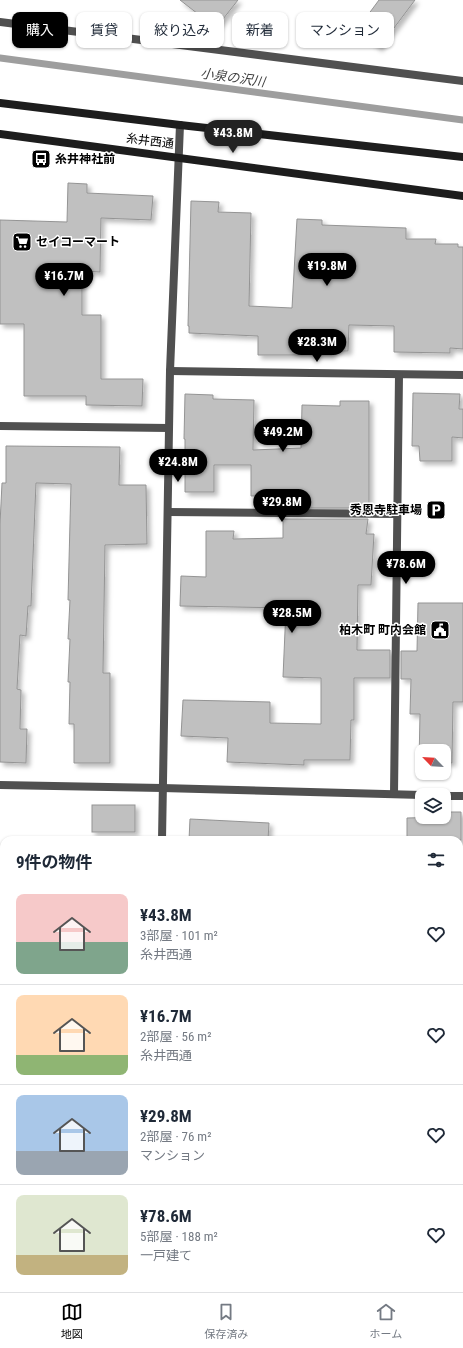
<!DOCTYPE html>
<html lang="ja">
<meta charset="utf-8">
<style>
:root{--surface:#fff;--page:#f6f6f7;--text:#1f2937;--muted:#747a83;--line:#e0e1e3;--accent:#000}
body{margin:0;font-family:"Roboto Condensed","Noto Sans JP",sans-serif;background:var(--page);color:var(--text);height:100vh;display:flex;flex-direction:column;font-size:15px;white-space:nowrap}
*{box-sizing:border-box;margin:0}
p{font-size:13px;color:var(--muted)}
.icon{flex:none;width:22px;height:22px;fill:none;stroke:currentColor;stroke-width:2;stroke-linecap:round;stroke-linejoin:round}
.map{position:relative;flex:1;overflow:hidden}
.panel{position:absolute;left:0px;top:836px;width:463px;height:456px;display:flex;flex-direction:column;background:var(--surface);border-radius:12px 12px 0 0;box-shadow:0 1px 3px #0004}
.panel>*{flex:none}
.hud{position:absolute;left:12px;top:12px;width:439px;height:36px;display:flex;gap:8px}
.needle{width:26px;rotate:295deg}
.tools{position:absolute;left:415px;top:744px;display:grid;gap:8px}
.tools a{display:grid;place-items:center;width:36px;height:36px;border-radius:8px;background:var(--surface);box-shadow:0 1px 3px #0004;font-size:20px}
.price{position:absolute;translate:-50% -34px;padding:0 9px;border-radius:14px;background:var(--accent);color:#fff;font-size:13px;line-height:26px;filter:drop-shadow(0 1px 2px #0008)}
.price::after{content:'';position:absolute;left:50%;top:24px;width:12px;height:9px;margin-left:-6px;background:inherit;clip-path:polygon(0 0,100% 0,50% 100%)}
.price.current{background:#222;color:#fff}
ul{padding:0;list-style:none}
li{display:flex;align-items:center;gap:12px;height:100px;padding:0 16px}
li+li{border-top:1px solid var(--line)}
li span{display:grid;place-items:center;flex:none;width:112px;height:80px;border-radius:8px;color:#555}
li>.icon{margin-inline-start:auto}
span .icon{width:48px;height:48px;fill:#fffc;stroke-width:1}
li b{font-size:17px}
h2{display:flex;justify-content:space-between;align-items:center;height:48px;padding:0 16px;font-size:17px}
.pill{padding:0 14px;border-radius:8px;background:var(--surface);box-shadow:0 1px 3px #0004;font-size:14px;line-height:36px}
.pill.current{background:var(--accent);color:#fff}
.tab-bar{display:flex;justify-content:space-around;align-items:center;height:56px;border-top:1px solid var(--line);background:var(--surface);font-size:11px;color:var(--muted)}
.tab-bar a{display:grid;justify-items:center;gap:2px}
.tab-bar .current{color:var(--accent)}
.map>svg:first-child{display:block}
.green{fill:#d7d7d7}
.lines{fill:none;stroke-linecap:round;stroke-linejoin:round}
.stream{stroke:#9e9e9e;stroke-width:7}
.building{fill:#c0c0c0;stroke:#949494;filter:url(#shadow)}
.street{stroke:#505050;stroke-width:8}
.secondary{stroke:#1d1d1d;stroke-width:8}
.labels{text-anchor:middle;stroke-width:3;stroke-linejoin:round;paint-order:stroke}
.street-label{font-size:12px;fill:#000;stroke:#fff}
.poi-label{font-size:12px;font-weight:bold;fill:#000;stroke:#fff;text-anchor:start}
.water-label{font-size:13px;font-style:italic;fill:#3f3f3f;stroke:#fff}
</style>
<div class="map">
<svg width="463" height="1292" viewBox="0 0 463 1292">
<defs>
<filter id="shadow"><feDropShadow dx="3.5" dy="3.5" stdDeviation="2" flood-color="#0004"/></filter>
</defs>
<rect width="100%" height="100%" fill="#fff"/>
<rect class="green" x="170" y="1288" width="142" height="4"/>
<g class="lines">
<polyline class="stream" points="0,58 463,120"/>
</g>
<g class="building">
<polygon points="180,0 238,0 216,28"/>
<polygon points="379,0 415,0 379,48 356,31"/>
<polygon points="68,183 87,184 87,193 153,196 151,220 101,218 100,272 82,271 82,315 101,315 101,379 143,379 142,406 86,405 86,396 24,396 24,324 0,324 0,220 67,222"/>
<polygon points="191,201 219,202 218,212 251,213 249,306 292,308 297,219 322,220 322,225 406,228 406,239 436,239 435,244 458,244 458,247 463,247 463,349 450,348 450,353 394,352 394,326 349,325 348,351 332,351 332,355 258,355 258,336 189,333 189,326 188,326"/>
<polygon points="413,393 460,394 459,409 463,409 463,438 452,437 452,461 420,461 419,446 412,446"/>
<polygon points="185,394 213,395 213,399 254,400 253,450 301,448 302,405 340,406 340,401 369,401 369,508 283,508 283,495 251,496 251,465 214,465 214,492 185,492 185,439 184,439"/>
<polygon points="6,446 120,447 119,485 146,485 147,544 105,545 103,673 110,673 110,763 74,763 74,724 69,724 70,682 68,682 70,639 68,639 70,600 68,600 71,484 36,483 31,606 28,606 26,636 20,635 17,689 21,690 20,729 27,729 26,763 0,762 0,524 2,483 6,483"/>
<polygon points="283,519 368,519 366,534 374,534 371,585 358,585 357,650 390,650 390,678 354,678 354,720 351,720 350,760 304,760 304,765 227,762 228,738 181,736 183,700 270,702 270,723 321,724 321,678 283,677 286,608 180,606 181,576 206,577 206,531 234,531 233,539 283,538"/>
<polygon points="418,603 463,603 463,702 453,702 452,763 444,762 444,751 422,751 422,762 419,762 420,714 410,714 411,679 401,679 401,651 417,651"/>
<rect x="92" y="805" width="43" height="27"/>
<polygon points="444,812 461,812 461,840 407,840 407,818 444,817"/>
<polygon points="190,819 269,823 268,840 189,840"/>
</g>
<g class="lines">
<g class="street">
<polyline points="0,22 463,81"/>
<polyline points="170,371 463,375"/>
<polyline points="0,426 169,428"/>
<polyline points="168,512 397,514"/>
<polyline points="0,785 162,788 422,795"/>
<polyline points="394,794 399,375"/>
<polyline points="444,796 463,796"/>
<polyline points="162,840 170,371 180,125"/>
<polyline points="0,924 4,924"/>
<polyline points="459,935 463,935"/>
<polyline points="459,1096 463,1096"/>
<polyline points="158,1292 158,1288"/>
<polyline points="327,1292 327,1288"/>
</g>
<g class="secondary">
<polyline points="0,103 180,125 463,157"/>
<polyline points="0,134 463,196"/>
</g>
</g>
<defs>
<g id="bus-square" transform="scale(1)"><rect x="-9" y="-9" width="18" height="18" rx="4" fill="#000" stroke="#fff"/><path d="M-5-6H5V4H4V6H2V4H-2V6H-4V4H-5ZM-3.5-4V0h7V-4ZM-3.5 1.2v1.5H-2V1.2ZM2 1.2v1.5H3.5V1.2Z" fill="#fff"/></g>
<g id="supermarket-square" transform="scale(1)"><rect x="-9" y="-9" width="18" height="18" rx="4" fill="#000" stroke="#fff"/><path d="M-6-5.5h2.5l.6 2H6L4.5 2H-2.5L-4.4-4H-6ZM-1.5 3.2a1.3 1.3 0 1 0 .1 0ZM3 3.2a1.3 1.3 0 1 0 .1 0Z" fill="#fff"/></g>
<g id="parking-square" transform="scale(1)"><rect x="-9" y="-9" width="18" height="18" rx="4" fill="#000" stroke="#fff"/><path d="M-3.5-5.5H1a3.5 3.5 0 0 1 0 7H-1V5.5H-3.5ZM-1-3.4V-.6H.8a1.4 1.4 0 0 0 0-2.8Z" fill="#fff"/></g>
<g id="civic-square" transform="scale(1)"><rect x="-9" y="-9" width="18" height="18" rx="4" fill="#000" stroke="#fff"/><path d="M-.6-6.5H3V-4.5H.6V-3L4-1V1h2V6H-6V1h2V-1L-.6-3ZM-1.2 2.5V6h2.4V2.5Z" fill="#fff"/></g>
</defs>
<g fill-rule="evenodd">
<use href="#bus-square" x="41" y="159"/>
<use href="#supermarket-square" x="22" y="242"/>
<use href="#parking-square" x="436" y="510"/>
<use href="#civic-square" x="440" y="630"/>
</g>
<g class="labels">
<g class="street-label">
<text transform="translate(150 141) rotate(7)" y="4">糸井西通</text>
</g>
<g class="poi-label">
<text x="55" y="163">糸井神社前</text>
<text x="36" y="246">セイコーマート</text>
<text x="422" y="514" text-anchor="end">秀恩寺駐車場</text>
<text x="426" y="634" text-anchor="end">柏木町 町内会館</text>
</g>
<g class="water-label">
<text transform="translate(233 77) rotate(8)" y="5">小泉の沢川</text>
</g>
</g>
</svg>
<div class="tools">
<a><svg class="needle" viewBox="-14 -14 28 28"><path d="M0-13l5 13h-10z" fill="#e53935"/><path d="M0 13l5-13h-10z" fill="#747a83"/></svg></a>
<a><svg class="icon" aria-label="layers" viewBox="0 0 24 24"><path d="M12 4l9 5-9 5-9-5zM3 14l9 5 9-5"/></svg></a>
</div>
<b class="price current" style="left:233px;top:154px">¥43.8M</b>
<b class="price" style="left:327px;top:287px">¥19.8M</b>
<b class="price" style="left:64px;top:297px">¥16.7M</b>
<b class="price" style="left:317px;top:363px">¥28.3M</b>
<b class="price" style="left:283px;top:453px">¥49.2M</b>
<b class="price" style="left:178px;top:483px">¥24.8M</b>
<b class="price" style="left:282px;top:523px">¥29.8M</b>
<b class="price" style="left:406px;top:585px">¥78.6M</b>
<b class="price" style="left:292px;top:634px">¥28.5M</b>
<div class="hud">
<a class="pill current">購入</a>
<a class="pill">賃貸</a>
<a class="pill">絞り込み</a>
<a class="pill">新着</a>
<a class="pill">マンション</a>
</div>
<section class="panel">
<h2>9件の物件<svg class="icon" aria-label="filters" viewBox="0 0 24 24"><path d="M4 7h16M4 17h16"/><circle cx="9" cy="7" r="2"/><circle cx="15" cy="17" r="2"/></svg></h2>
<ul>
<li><span style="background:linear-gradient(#f6c9c9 60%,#7fa58c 0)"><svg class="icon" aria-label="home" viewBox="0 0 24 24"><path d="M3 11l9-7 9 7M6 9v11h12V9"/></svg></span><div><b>¥43.8M</b><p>3部屋 · 101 m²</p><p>糸井西通</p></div><svg class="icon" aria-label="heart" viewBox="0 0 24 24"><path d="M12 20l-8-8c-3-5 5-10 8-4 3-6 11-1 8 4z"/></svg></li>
<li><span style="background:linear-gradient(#ffd9b3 75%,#8fb573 0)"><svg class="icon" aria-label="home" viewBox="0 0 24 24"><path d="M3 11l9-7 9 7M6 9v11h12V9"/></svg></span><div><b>¥16.7M</b><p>2部屋 · 56 m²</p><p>糸井西通</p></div><svg class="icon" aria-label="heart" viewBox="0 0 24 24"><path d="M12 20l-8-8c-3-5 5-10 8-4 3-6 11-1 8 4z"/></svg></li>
<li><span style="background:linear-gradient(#a9c7e8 70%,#9aa5b1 0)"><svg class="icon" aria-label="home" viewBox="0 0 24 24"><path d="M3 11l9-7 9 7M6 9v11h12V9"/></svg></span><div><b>¥29.8M</b><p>2部屋 · 76 m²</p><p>マンション</p></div><svg class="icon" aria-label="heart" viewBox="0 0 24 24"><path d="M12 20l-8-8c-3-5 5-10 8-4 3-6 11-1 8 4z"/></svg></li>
<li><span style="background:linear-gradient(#dfe7d0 75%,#c2b280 0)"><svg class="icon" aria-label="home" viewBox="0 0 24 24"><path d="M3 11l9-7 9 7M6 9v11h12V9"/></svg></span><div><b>¥78.6M</b><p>5部屋 · 188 m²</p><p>一戸建て</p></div><svg class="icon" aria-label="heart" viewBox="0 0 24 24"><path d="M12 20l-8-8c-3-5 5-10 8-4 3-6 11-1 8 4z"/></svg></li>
</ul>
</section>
</div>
<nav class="tab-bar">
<a class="current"><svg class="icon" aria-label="map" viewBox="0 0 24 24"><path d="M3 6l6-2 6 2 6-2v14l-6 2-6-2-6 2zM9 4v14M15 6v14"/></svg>地図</a>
<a><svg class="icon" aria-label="saved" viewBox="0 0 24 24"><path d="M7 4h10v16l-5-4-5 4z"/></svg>保存済み</a>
<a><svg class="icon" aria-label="home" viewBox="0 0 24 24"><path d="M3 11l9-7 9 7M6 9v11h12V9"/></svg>ホーム</a>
</nav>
